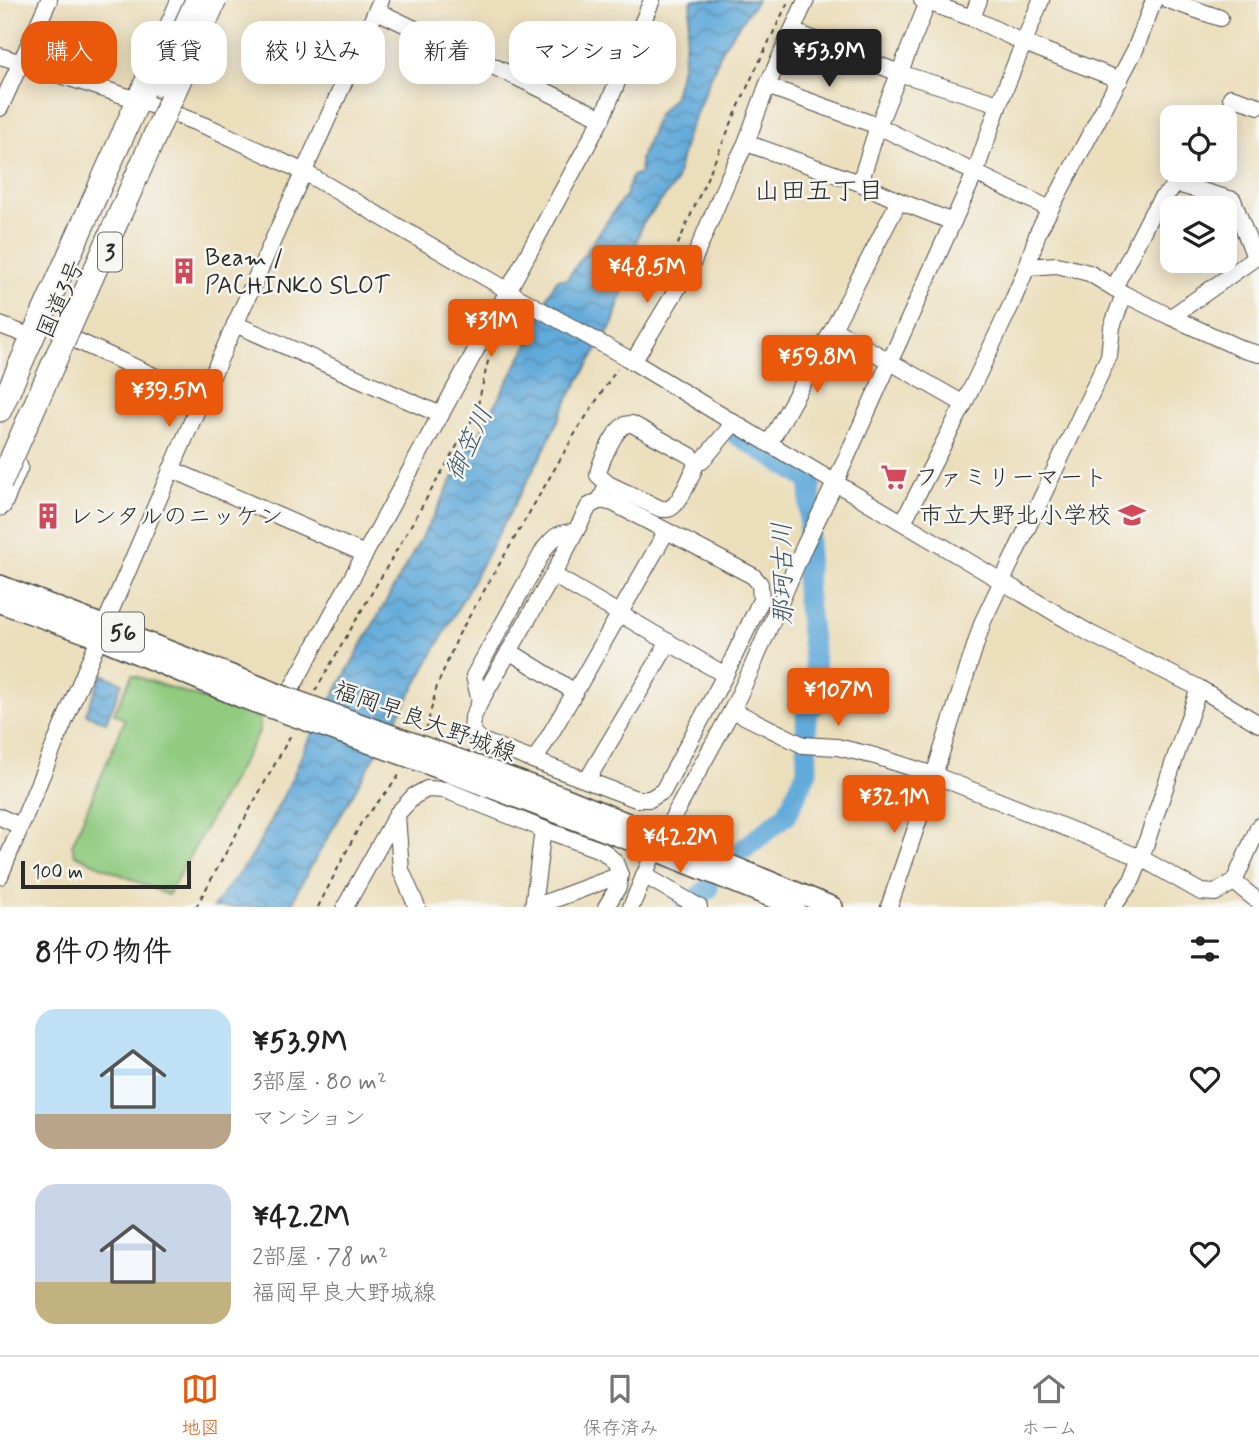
<!DOCTYPE html>
<html lang="ja">
<meta charset="utf-8">
<style>
:root{--surface:#fff;--page:#f6f6f6;--text:#222;--muted:#767676;--line:#e0e0e0;--accent:#ea580c}
body{margin:0;font-family:Mynerve,"Klee One",sans-serif;background:var(--page);color:var(--text);height:100vh;display:flex;flex-direction:column;font-size:26px;white-space:nowrap}
*{box-sizing:border-box;margin:0}
p{font-size:23px;color:var(--muted)}
.icon{flex:none;width:38px;height:38px;fill:none;stroke:currentColor;stroke-width:2;stroke-linecap:round;stroke-linejoin:round}
.map{position:relative;height:907px;overflow:hidden}
.drawer{display:flex;flex-direction:column;background:var(--surface);flex:1}
.drawer>*{flex:none}
.guide{position:absolute;left:21px;top:21px;width:700px;height:63px;display:flex;gap:14px}
.buttons{position:absolute;left:1160px;top:105px;display:grid;gap:14px}
.buttons a{display:grid;place-items:center;width:77px;height:77px;border-radius:14px;background:var(--surface);box-shadow:0 4px 18px #0003;font-size:35px}
.scale{position:absolute;left:21px;bottom:18px;width:170px;box-sizing:border-box;padding-left:7px;border:4px solid #2b2b2b;border-top:0;font-size:19px;line-height:24px;white-space:nowrap;color:#2b2b2b;-webkit-text-stroke:5px #f6f6f2;paint-order:stroke}
.price{position:absolute;translate:-50% -60px;padding:0 16px;border-radius:7px;background:var(--accent);color:#fff;font-size:23px;line-height:46px;filter:drop-shadow(0 2px 4px #0008)}
.price::after{content:'';position:absolute;left:50%;top:42px;width:21px;height:16px;margin-left:-10px;background:inherit;clip-path:polygon(0 0,100% 0,50% 100%)}
.price.active{background:#222;color:#fff}
ul{padding:0;list-style:none}
li{display:flex;align-items:center;gap:21px;height:175px;padding:0 35px}
li span{display:grid;place-items:center;flex:none;width:196px;height:140px;border-radius:21px;color:#555}
li>.icon{margin-inline-start:auto}
span .icon{width:84px;height:84px;fill:#fffc;stroke-width:1}
li b{font-size:30px}
h2{display:flex;justify-content:space-between;align-items:center;height:84px;padding:0 35px;font-size:30px}
.tag{padding:0 24px;border-radius:21px;background:var(--surface);box-shadow:0 4px 18px #0003;font-size:24px;line-height:63px}
.tag.active{background:var(--accent);color:#fff}
.tabs{display:flex;justify-content:space-around;align-items:center;height:98px;border-top:2px solid var(--line);background:var(--surface);font-size:19px;color:var(--muted)}
.tabs a{display:grid;justify-items:center;gap:4px}
.tabs .active{color:var(--accent)}
.map>svg:first-child{display:block}
.garden{fill:#90cb80;stroke:#5e7b56;stroke-width:2}
.water{fill:url(#water-waves);stroke:#476b82;stroke-width:2}
.lines{fill:none;stroke-linecap:round;stroke-linejoin:round}
.river{stroke:#63abda;stroke-width:21}
.minor-casing{stroke:#484641;stroke-width:18}
.major-casing{stroke:#484641;stroke-width:22}
.highway-casing{stroke:#484641;stroke-width:25}
.path{stroke:#484641;stroke-width:2;stroke-dasharray:5 5;stroke-linecap:butt}
.minor{stroke:#fff;stroke-width:16}
.major{stroke:#fff;stroke-width:19}
.highway{stroke:#fff;stroke-width:23}
.minor-bridge-casing{stroke:#484641;stroke-width:18;stroke-linecap:butt}
.major-bridge-casing{stroke:#484641;stroke-width:22;stroke-linecap:butt}
.highway-bridge-casing{stroke:#484641;stroke-width:25;stroke-linecap:butt}
.minor-bridge{stroke:#fff;stroke-width:16}
.major-bridge{stroke:#fff;stroke-width:19}
.highway-bridge{stroke:#fff;stroke-width:23}
.labels{text-anchor:middle;stroke-width:5;stroke-linejoin:round;paint-order:stroke}
.shield{fill:#f6f6f2;stroke:#686867;stroke-width:2}
.shield-label{font-size:23px;font-weight:bold;fill:#2b2b2b}
.poi-label{font-size:24px;fill:#2b2b2b;stroke:#f6f6f2;text-anchor:start}
.street-label{font-size:24px;fill:#2b2b2b;stroke:#f6f6f2}
.neighbourhood-label{font-size:26px;fill:#2b2b2b;stroke:#f6f6f2}
.water-label{font-size:26px;font-style:italic;fill:#3f5868;stroke:#f6f6f2}
</style>
<div class="map">
<svg width="1259" height="907" viewBox="0 0 1259 907">
<defs>
<pattern id="water-waves" width="16" height="10" patternUnits="userSpaceOnUse" patternTransform="scale(1.75)"><rect width="16" height="10" fill="#63abda"/><path d="M0 5q4-4 8 0t8 0" fill="none" stroke="#528bb1"/></pattern>
</defs>
<rect width="100%" height="100%" fill="#f6f6f2"/>
<filter id="ink" filterUnits="userSpaceOnUse"><feTurbulence type="fractalNoise" baseFrequency=".0143" numOctaves="2"/><feDisplacementMap in="SourceGraphic" scale="14" xChannelSelector="R" yChannelSelector="G"/><feConvolveMatrix kernelMatrix="1 2 1 2 8 2 1 2 1" color-interpolation-filters="sRGB"/></filter>
<filter id="wash" filterUnits="userSpaceOnUse"><feTurbulence type="fractalNoise" baseFrequency=".00686" numOctaves="4" result="noise"/><feDisplacementMap in="SourceGraphic" scale="28" xChannelSelector="R" yChannelSelector="G"/><feGaussianBlur stdDeviation="1.57" result="paint"/><feColorMatrix in="noise" values="0 0 0 0 0 0 0 0 0 0 0 0 0 0 0 0 0 1.4 0 .05"/><feComposite in="paint" operator="in"/></filter>
<g filter="url(#wash)">
<rect width="100%" height="100%" fill="#ebdebb"/>
<polygon class="garden" points="132,675 260,718 259,732 168,895 75,855 72,845 125,720 114,713"/>
<g class="water">
<polygon points="692,0 757,0 723,47 687,135 675,184 642,224 613,323 568,399 543,452 412,692 298,889 292,907 213,907 253,855 292,779 306,745 438,508 470,445 475,442 536,329 549,293 558,279 567,279 626,194 632,176 641,173 640,160 659,113 673,99 682,66"/>
<polygon points="102,674 122,683 106,722 86,714"/>
</g>
<g class="lines">
<g class="river">
<polyline points="736,434 811,481 806,590 819,701 806,712 807,771 787,814 744,849"/>
<polyline points="687,907 708,889"/>
</g>
</g>
</g>
<g filter="url(#ink)">
<g class="lines">
<g class="minor-casing">
<g id="minor">
<polyline points="922,0 972,18 1024,43 1120,80"/>
<polyline points="1168,0 1220,18"/>
<polyline points="377,11 602,118"/>
<polyline points="972,18 979,0"/>
<polyline points="792,31 899,73 999,104"/>
<polyline points="0,56 138,100 213,129 304,172 514,294"/>
<polyline points="767,86 878,126 1050,209"/>
<polyline points="1231,97 1259,106"/>
<polyline points="0,108 49,0"/>
<polyline points="746,143 860,183 899,201 953,222"/>
<polyline points="860,183 878,126 928,2"/>
<polyline points="1027,267 1057,265 1089,273 1124,294 1171,317 1244,350 1259,354"/>
<polyline points="1114,288 1151,215 1161,199 1177,184 1233,200 1255,258"/>
<polyline points="1171,317 1255,258 1259,257"/>
<polyline points="235,324 441,415"/>
<polyline points="0,325 32,337"/>
<polyline points="833,329 964,404"/>
<polyline points="71,338 202,398"/>
<polyline points="627,358 734,423 1091,634 1199,688 1259,724"/>
<polyline points="633,362 691,266 728,179 746,143 767,86 806,0"/>
<polyline points="769,444 833,329 899,201"/>
<path d="M696,462L691,456L632,424C626,424 626,424 621,428C613,435 599,464 598,475L608,484L661,509C666,509 668,510 672,507C680,502 694,472 696,462L702,461L734,423"/>
<polyline points="171,469 365,554"/>
<polyline points="600,500 613,503 753,576 760,584 761,600 725,675 663,791 650,799 636,799 482,741 472,731 473,717 480,702 553,575 589,506 600,500 608,484"/>
<polyline points="903,522 964,404 1011,305 1027,267 1038,232 1135,50 1154,0"/>
<polyline points="553,575 725,675"/>
<polyline points="509,651 575,692"/>
<polyline points="287,697 602,118 652,0"/>
<path d="M480,702L474,676L545,548C555,536 559,532 575,532"/>
<polyline points="732,710 803,745 837,747 875,756 934,775 1141,858 1201,892 1215,893 1234,882 1259,826"/>
<polyline points="535,760 575,692 666,532"/>
<polyline points="587,780 669,642"/>
<polyline points="397,815 401,870 417,907"/>
<polyline points="0,817 20,826"/>
<polyline points="644,875 699,907"/>
<polyline points="0,876 99,638 202,398 381,0"/>
<polyline points="1234,882 1259,902"/>
<polyline points="345,907 397,814 414,796 427,789 445,790 543,829 603,851 615,862 620,875 618,887 606,907"/>
<polyline points="533,907 543,829"/>
<polyline points="534,907 620,875"/>
<polyline points="631,907 655,850 732,710 750,672 805,545 835,483 975,173 999,104 1041,0"/>
<polyline points="889,907 934,775 983,621 1109,356 1112,327 1124,294"/>
<polyline points="1113,907 1132,880 1141,858 1199,688"/>
</g>
</g>
<g class="major-casing">
<g id="major">
<polyline points="0,585 247,681"/>
<polyline points="0,603 99,638 242,698"/>
<polyline points="425,747 564,797 833,907"/>
<polyline points="416,760 631,841 795,907"/>
</g>
</g>
<g class="highway-casing">
<g id="highway">
<polyline points="0,410 183,0"/>
<polyline points="0,504 16,467"/>
</g>
</g>
<g class="path">
<polyline points="664,282 674,253 750,81 789,0"/>
<polyline points="315,691 476,413 489,357"/>
<polyline points="426,730 437,686 459,634 576,432 617,369"/>
<polyline points="196,907 292,733"/>
<polyline points="318,907 361,823 396,780 401,771"/>
</g>
<use href="#minor" class="minor"/>
<use href="#major" class="major"/>
<use href="#highway" class="highway"/>
<g class="minor-bridge-casing">
<polyline id="minor-bridge" points="516,296 627,358"/>
</g>
<g class="major-bridge-casing">
<g id="major-bridge">
<polyline points="247,681 287,697 425,747"/>
<polyline points="242,698 416,760"/>
</g>
</g>
<g class="highway-bridge-casing">
<g id="highway-bridge">
<polyline points="159,84 197,0"/>
<polyline points="0,484 215,0"/>
</g>
</g>
<use href="#minor-bridge" class="minor-bridge"/>
<use href="#major-bridge" class="major-bridge"/>
<use href="#highway-bridge" class="highway-bridge"/>
</g>
</g>
<defs>
<g id="building-bare" transform="scale(2.1)"><path d="M-4-6H4V6H1V3H-1V6H-4ZM-2.5-4.3h1.7v1.8h-1.7ZM.8-4.3h1.7v1.8H.8ZM-2.5-1h1.7V.8h-1.7ZM.8-1h1.7V.8H.8Z" fill="#d1495b" stroke="#f6f6f2" stroke-width="2.5" paint-order="stroke"/></g>
<g id="supermarket-bare" transform="scale(2.1)"><path d="M-6-5.5h2.5l.6 2H6L4.5 2H-2.5L-4.4-4H-6ZM-1.5 3.2a1.3 1.3 0 1 0 .1 0ZM3 3.2a1.3 1.3 0 1 0 .1 0Z" fill="#d1495b" stroke="#f6f6f2" stroke-width="2.5" paint-order="stroke"/></g>
<g id="school-bare" transform="scale(2.1)"><path d="M0-5L7-2L0 1L-7-2ZM-4 1L0 2.5L4 1V4Q0 6-4 4Z" fill="#d1495b" stroke="#f6f6f2" stroke-width="2.5" paint-order="stroke"/></g>
</defs>
<g fill-rule="evenodd">
<use href="#building-bare" x="184" y="271"/>
<use href="#supermarket-bare" x="894" y="477"/>
<use href="#school-bare" x="1132" y="515"/>
<use href="#building-bare" x="48" y="516"/>
</g>
<g class="labels">
<g class="shield">
<rect x="98" y="232.5" width="24" height="39" rx="5"/>
<rect x="102" y="612.5" width="42" height="39" rx="5"/>
</g>
<g class="shield-label">
<text x="110" y="260">3</text>
<text x="123" y="640">56</text>
</g>
<g class="poi-label">
<text x="205" y="265">Beam /<tspan x="205" dy="28">PACHINKO SLOT</tspan></text>
<text x="915" y="485">ファミリーマート</text>
<text x="1111" y="523" text-anchor="end">市立大野北小学校</text>
<text x="69" y="524">レンタルのニッケン</text>
</g>
<g class="street-label">
<text transform="translate(60 299) rotate(-66)" y="8">国道3号</text>
<text transform="translate(425 721) rotate(20)" y="8">福岡早良大野城線</text>
</g>
<g class="neighbourhood-label">
<text x="819" y="199">山田五丁目</text>
</g>
<g class="water-label">
<text transform="translate(468 443) rotate(-65)" y="9">御笠川</text>
<text transform="translate(782 574) rotate(-91)" y="9">那珂古川</text>
</g>
</g>
</svg>
<div class="buttons">
<a><svg class="icon" aria-label="locate" viewBox="0 0 24 24"><circle cx="12" cy="12" r="6"/><path d="M12 2v4M12 18v4M2 12h4M18 12h4"/></svg></a>
<a><svg class="icon" aria-label="layers" viewBox="0 0 24 24"><path d="M12 4l9 5-9 5-9-5zM3 14l9 5 9-5"/></svg></a>
</div>
<div class="scale">100 m</div>
<b class="price active" style="left:829px;top:89px">¥53.9M</b>
<b class="price" style="left:647px;top:305px">¥48.5M</b>
<b class="price" style="left:491px;top:359px">¥31M</b>
<b class="price" style="left:817px;top:395px">¥59.8M</b>
<b class="price" style="left:169px;top:429px">¥39.5M</b>
<b class="price" style="left:838px;top:728px">¥107M</b>
<b class="price" style="left:894px;top:835px">¥32.1M</b>
<b class="price" style="left:680px;top:875px">¥42.2M</b>
<div class="guide">
<a class="tag active">購入</a>
<a class="tag">賃貸</a>
<a class="tag">絞り込み</a>
<a class="tag">新着</a>
<a class="tag">マンション</a>
</div>
</div>
<section class="drawer">
<h2>8件の物件<svg class="icon" aria-label="filters" viewBox="0 0 24 24"><path d="M4 7h16M4 17h16"/><circle cx="9" cy="7" r="2"/><circle cx="15" cy="17" r="2"/></svg></h2>
<ul>
<li><span style="background:linear-gradient(#bfe0f5 75%,#b9a48a 0)"><svg class="icon" aria-label="home" viewBox="0 0 24 24"><path d="M3 11l9-7 9 7M6 9v11h12V9"/></svg></span><div><b>¥53.9M</b><p>3部屋 · 80 m²</p><p>マンション</p></div><svg class="icon" aria-label="heart" viewBox="0 0 24 24"><path d="M12 20l-8-8c-3-5 5-10 8-4 3-6 11-1 8 4z"/></svg></li>
<li><span style="background:linear-gradient(#c9d6e8 70%,#c2b280 0)"><svg class="icon" aria-label="home" viewBox="0 0 24 24"><path d="M3 11l9-7 9 7M6 9v11h12V9"/></svg></span><div><b>¥42.2M</b><p>2部屋 · 78 m²</p><p>福岡早良大野城線</p></div><svg class="icon" aria-label="heart" viewBox="0 0 24 24"><path d="M12 20l-8-8c-3-5 5-10 8-4 3-6 11-1 8 4z"/></svg></li>
</ul>
</section>
<nav class="tabs">
<a class="active"><svg class="icon" aria-label="map" viewBox="0 0 24 24"><path d="M3 6l6-2 6 2 6-2v14l-6 2-6-2-6 2zM9 4v14M15 6v14"/></svg>地図</a>
<a><svg class="icon" aria-label="saved" viewBox="0 0 24 24"><path d="M7 4h10v16l-5-4-5 4z"/></svg>保存済み</a>
<a><svg class="icon" aria-label="home" viewBox="0 0 24 24"><path d="M3 11l9-7 9 7M6 9v11h12V9"/></svg>ホーム</a>
</nav>
